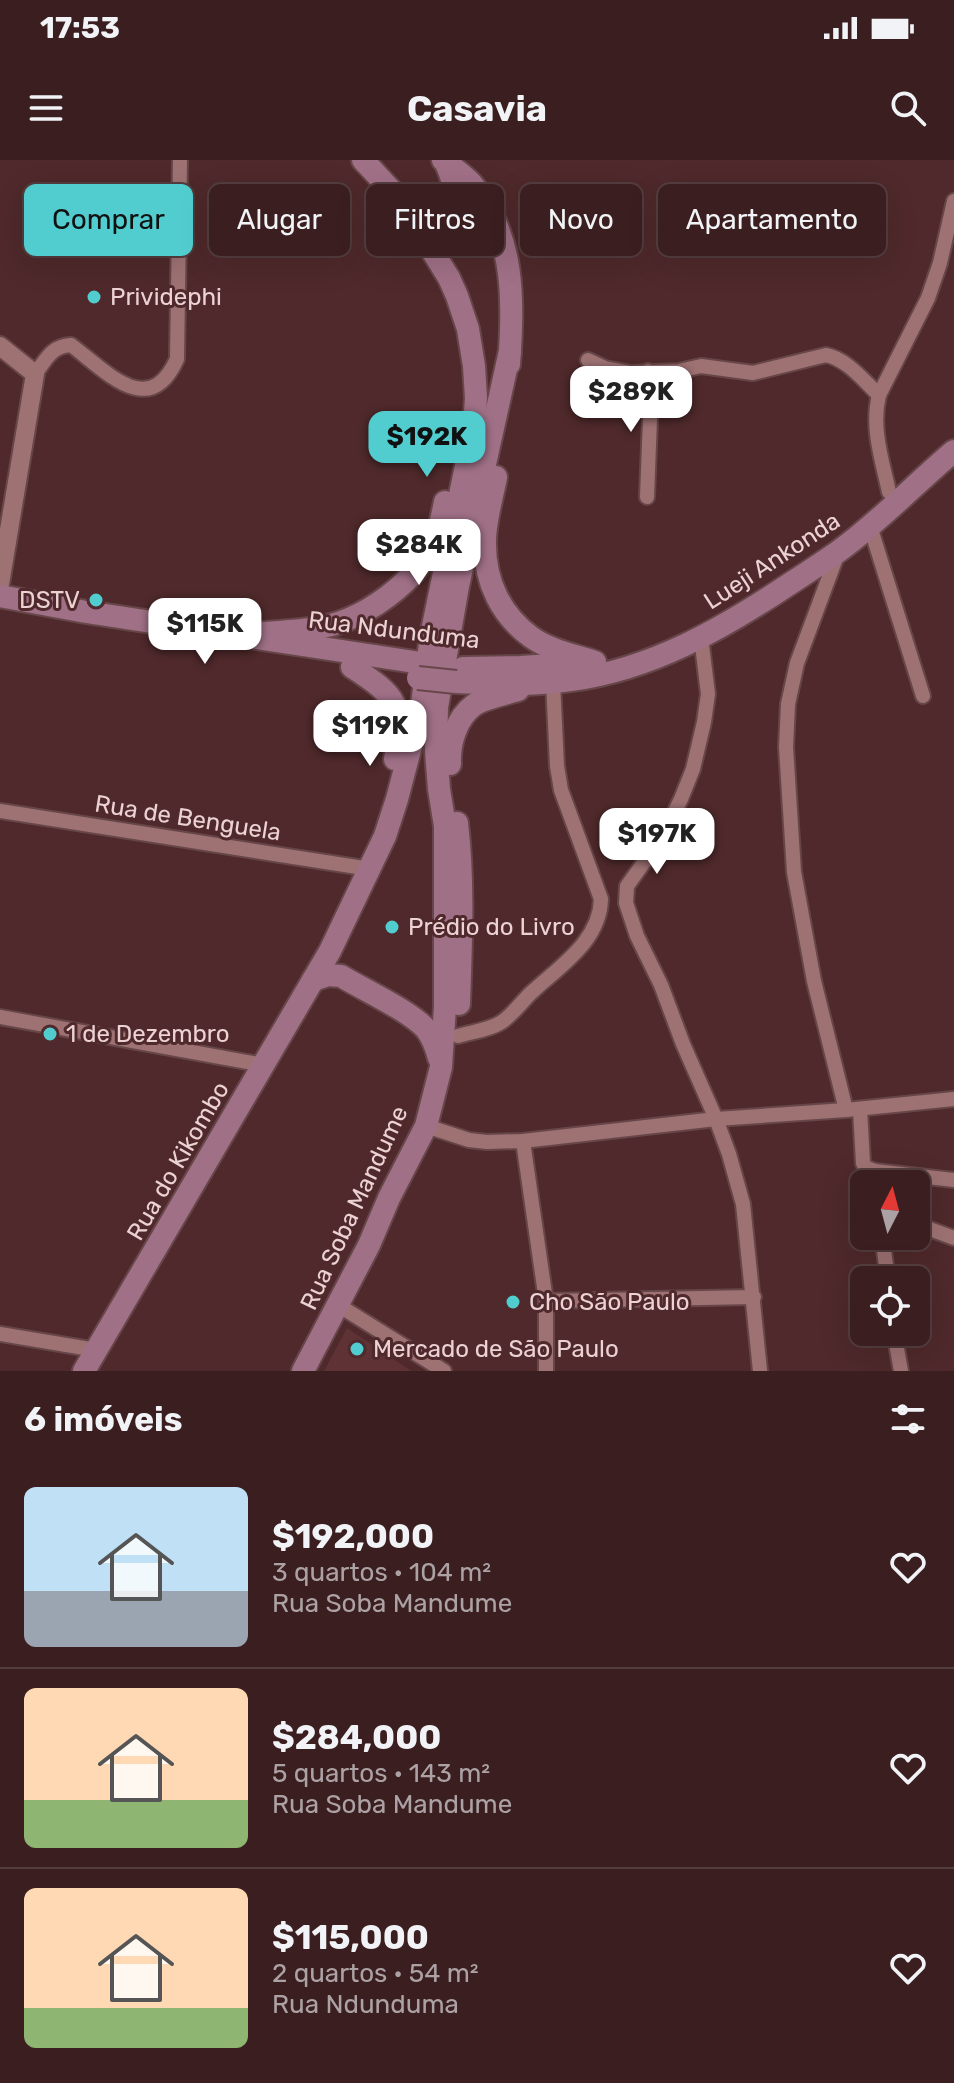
<!DOCTYPE html>
<html lang="pt">
<meta charset="utf-8">
<style>
:root{--surface:#3b1f20;--page:#422729;--text:#f1f3f6;--muted:#aca2a5;--line:#543d3e;--accent:#52cdcf}
body{margin:0;font-family:Rubik,sans-serif;background:var(--page);color:var(--text);height:100vh;display:flex;flex-direction:column;font-size:30px;white-space:nowrap}
*{box-sizing:border-box;margin:0}
p{font-size:26px;color:var(--muted)}
.icon{flex:none;width:44px;height:44px;fill:none;stroke:currentColor;stroke-width:2;stroke-linecap:round;stroke-linejoin:round}
.map{position:relative;height:1211px;overflow:hidden}
.details{display:flex;flex-direction:column;background:var(--surface);flex:1}
.details>*{flex:none}
.banner{position:absolute;left:24px;top:24px;width:906px;height:72px;display:flex;gap:16px}
.needle{width:52px;rotate:6deg}
.tools{position:absolute;left:850px;top:1010px;display:grid;gap:16px}
.tools a{display:grid;place-items:center;width:80px;height:80px;border-radius:12px;background:var(--surface);box-shadow:0 8px 32px #0002,0 0 0 2px var(--line);font-size:40px}
.price{position:absolute;translate:-50% -68px;padding:0 18px;border-radius:16px;background:#fff;color:#222;font-size:26px;line-height:52px;filter:drop-shadow(0 2px 4px #0008)}
.price::after{content:'';position:absolute;left:50%;top:48px;width:24px;height:18px;margin-left:-12px;background:inherit;clip-path:polygon(0 0,100% 0,50% 100%)}
.price.current{background:var(--accent);color:#111}
ul{padding:0;list-style:none}
li{display:flex;align-items:center;gap:24px;height:200px;padding:0 24px}
li+li{border-top:2px solid var(--line)}
li span{display:grid;place-items:center;flex:none;width:224px;height:160px;border-radius:12px;color:#555}
li>.icon{margin-inline-start:auto}
span .icon{width:96px;height:96px;fill:#fffc;stroke-width:1}
li b{font-size:34px}
h2{display:flex;justify-content:space-between;align-items:center;height:96px;padding:0 24px;font-size:34px}
.pill{padding:0 28px;border-radius:12px;background:var(--surface);box-shadow:0 8px 32px #0002,0 0 0 2px var(--line);font-size:28px;line-height:72px}
.pill.current{background:var(--accent);color:#111}
.status{display:flex;justify-content:space-between;align-items:center;height:56px;padding:0 40px;background:var(--surface);direction:ltr}
.status svg{height:22px;fill:currentColor}
header{display:flex;justify-content:space-between;align-items:center;height:104px;padding:0 24px;background:var(--surface);font-size:36px;font-weight:700}
.map>svg:first-child{display:block}
.built{fill:#5f3336}
.lines{fill:none;stroke-linecap:round;stroke-linejoin:round}
.minor-casing{stroke:#674649;stroke-width:18}
.tertiary-casing{stroke:#674649;stroke-width:22}
.secondary-casing{stroke:#674649;stroke-width:26}
.minor{stroke:#9e7273;stroke-width:14}
.tertiary{stroke:#9e7273;stroke-width:18}
.secondary{stroke:#a07087;stroke-width:22}
.secondary-bridge-casing{stroke:#674649;stroke-width:26;stroke-linecap:butt}
.secondary-bridge{stroke:#a07087;stroke-width:22}
.poi-dot{fill:#52cdcf;stroke:#4f292b;stroke-width:3}
.labels{text-anchor:middle;stroke-width:6;stroke-linejoin:round;paint-order:stroke}
.poi-label{font-size:24px;fill:#ecd2d3;stroke:#4f292b;text-anchor:start}
.street-label{font-size:24px;fill:#ecd2d3;stroke:#4f292b}
</style>
<div class="status"><b>17:53</b><svg viewBox="0 0 49 12"><path d="M0 12V9h3v3zM5 12V6h3v6zM10 12V3h3v9zM15 12V0h3v12zM26 1h20v11H26zM47 4h2v5h-2z"/></svg></div>
<header><svg class="icon" aria-label="menu" viewBox="0 0 24 24"><path d="M4 6h16M4 12h16M4 18h16"/></svg>Casavia<svg class="icon" aria-label="search" viewBox="0 0 24 24"><circle cx="10" cy="10" r="6"/><path d="M15 15l6 6"/></svg></header>
<div class="map">
<svg width="954" height="1211" viewBox="0 0 954 1211">
<rect width="100%" height="100%" fill="#4f292b"/>
<polygon class="built" points="347,1168 411,1211 324,1211"/>
<g class="lines">
<g class="minor-casing">
<g id="minor">
<path d="M588,200L605,208L631,213L679,211L701,206L753,213L826,195C847,199 864,221 879,235"/>
<path d="M35,214C46,200 51,186 71,185C106,211 149,261 177,199L180,0"/>
<path d="M889,332C882,300 871,268 879,235L928,138L940,103L954,41"/>
<polyline points="647,337 650,258 648,211"/>
<polyline points="870,366 923,536"/>
<polyline points="838,393 797,503 788,544 786,587 794,712 814,821 846,950"/>
<polyline points="701,477 708,534 704,562 693,609 681,639 663,676 627,726 626,743 637,776 661,825 683,884 716,959 729,994 743,1044 760,1211"/>
<polyline points="0,651 370,709"/>
<polyline points="0,857 264,905"/>
<path d="M458,876C471,872 489,870 500,863C512,856 522,841 532,832C560,806 600,781 601,739L561,630L557,606L553,522"/>
<polyline points="860,949 863,1003 865,1007 875,1011"/>
<polyline points="426,966 469,980 487,982 523,981 716,959 846,950 954,939"/>
<polyline points="523,981 546,1141 546,1211"/>
<polyline points="876,1024 875,1011 954,1020"/>
<polyline points="916,1064 954,1078"/>
<polyline points="882,1076 888,1120"/>
<polyline points="546,1141 754,1137"/>
<polyline points="338,1145 444,1211"/>
<polyline points="894,1172 901,1211"/>
<polyline points="0,1174 96,1190"/>
</g>
</g>
<g class="tertiary-casing">
<polyline id="tertiary" points="0,186 35,214 0,424"/>
</g>
<g class="secondary-casing">
<g id="secondary">
<path d="M443,0C453,8 464,15 472,24C515,75 514,142 509,204"/>
<path d="M403,43C411,47 419,54 427,56C434,57 440,55 446,51C462,38 451,16 445,1"/>
<path d="M496,317C492,339 484,363 485,385C485,422 501,455 531,477C549,490 574,495 595,502"/>
<polyline points="0,436 86,452 421,503"/>
<path d="M243,474C265,473 288,472 311,469C362,463 420,422 438,372C441,362 443,352 445,342"/>
<path d="M352,507C397,536 404,545 395,599"/>
<polyline points="463,508 521,507 580,503"/>
<path d="M456,522C494,524 534,526 572,520C652,509 722,469 788,425C805,414 822,403 839,391C880,361 915,324 954,291"/>
<path d="M450,604C449,584 456,558 474,545C482,539 508,533 518,530"/>
<path d="M457,663C464,723 461,783 459,844"/>
<path d="M313,820L328,815L341,816C364,830 410,851 426,869C433,878 436,887 439,898"/>
<polyline points="84,1211 330,791 385,676 397,639 422,544 431,476 474,267 476,238 474,206 468,169 457,136 449,118 402,42 363,0"/>
<polyline points="303,1211 369,1085 389,1038 426,966 441,907 445,847 445,666 439,629 436,591 437,547 458,426 510,191"/>
</g>
</g>
<use href="#minor" class="minor"/>
<use href="#tertiary" class="tertiary"/>
<use href="#secondary" class="secondary"/>
<g class="secondary-bridge-casing">
<polyline id="secondary-bridge" points="418,518 456,522"/>
</g>
<use href="#secondary-bridge" class="secondary-bridge"/>
</g>
<g class="poi-dot">
<circle cx="94" cy="137" r="8"/>
<circle cx="96" cy="440" r="8"/>
<circle cx="392" cy="767" r="8"/>
<circle cx="50" cy="874" r="8"/>
<circle cx="513" cy="1142" r="8"/>
<circle cx="357" cy="1189" r="8"/>
</g>
<g class="labels">
<g class="poi-label">
<text x="110" y="145">Prividephi</text>
<text x="80" y="448" text-anchor="end">DSTV</text>
<text x="408" y="775">Prédio do Livro</text>
<text x="66" y="882">1 de Dezembro</text>
<text x="529" y="1150">Cho São Paulo</text>
<text x="373" y="1197">Mercado de São Paulo</text>
</g>
<g class="street-label">
<text transform="translate(772 401) rotate(-33)" y="8">Lueji Ankonda</text>
<text transform="translate(394 470) rotate(7)" y="8">Rua Ndunduma</text>
<text transform="translate(188 658) rotate(9)" y="8">Rua de Benguela</text>
<text transform="translate(178 1001) rotate(-60)" y="8">Rua do Kikombo</text>
<text transform="translate(354 1048) rotate(-65)" y="8">Rua Soba Mandume</text>
</g>
</g>
</svg>
<div class="tools">
<a><svg class="needle" viewBox="-14 -14 28 28"><path d="M0-13l5 13h-10z" fill="#e53935"/><path d="M0 13l5-13h-10z" fill="#aca2a5"/></svg></a>
<a><svg class="icon" aria-label="locate" viewBox="0 0 24 24"><circle cx="12" cy="12" r="6"/><path d="M12 2v4M12 18v4M2 12h4M18 12h4"/></svg></a>
</div>
<b class="price" style="left:631px;top:274px">$289K</b>
<b class="price current" style="left:427px;top:319px">$192K</b>
<b class="price" style="left:419px;top:427px">$284K</b>
<b class="price" style="left:205px;top:506px">$115K</b>
<b class="price" style="left:370px;top:608px">$119K</b>
<b class="price" style="left:657px;top:716px">$197K</b>
<div class="banner">
<a class="pill current">Comprar</a>
<a class="pill">Alugar</a>
<a class="pill">Filtros</a>
<a class="pill">Novo</a>
<a class="pill">Apartamento</a>
</div>
</div>
<section class="details">
<h2>6 imóveis<svg class="icon" aria-label="filters" viewBox="0 0 24 24"><path d="M4 7h16M4 17h16"/><circle cx="9" cy="7" r="2"/><circle cx="15" cy="17" r="2"/></svg></h2>
<ul>
<li><span style="background:linear-gradient(#bfe0f5 65%,#9aa5b1 0)"><svg class="icon" aria-label="home" viewBox="0 0 24 24"><path d="M3 11l9-7 9 7M6 9v11h12V9"/></svg></span><div><b>$192,000</b><p>3 quartos · 104 m²</p><p>Rua Soba Mandume</p></div><svg class="icon" aria-label="heart" viewBox="0 0 24 24"><path d="M12 20l-8-8c-3-5 5-10 8-4 3-6 11-1 8 4z"/></svg></li>
<li><span style="background:linear-gradient(#ffd9b3 70%,#8fb573 0)"><svg class="icon" aria-label="home" viewBox="0 0 24 24"><path d="M3 11l9-7 9 7M6 9v11h12V9"/></svg></span><div><b>$284,000</b><p>5 quartos · 143 m²</p><p>Rua Soba Mandume</p></div><svg class="icon" aria-label="heart" viewBox="0 0 24 24"><path d="M12 20l-8-8c-3-5 5-10 8-4 3-6 11-1 8 4z"/></svg></li>
<li><span style="background:linear-gradient(#ffd9b3 75%,#8fb573 0)"><svg class="icon" aria-label="home" viewBox="0 0 24 24"><path d="M3 11l9-7 9 7M6 9v11h12V9"/></svg></span><div><b>$115,000</b><p>2 quartos · 54 m²</p><p>Rua Ndunduma</p></div><svg class="icon" aria-label="heart" viewBox="0 0 24 24"><path d="M12 20l-8-8c-3-5 5-10 8-4 3-6 11-1 8 4z"/></svg></li>
</ul>
</section>
